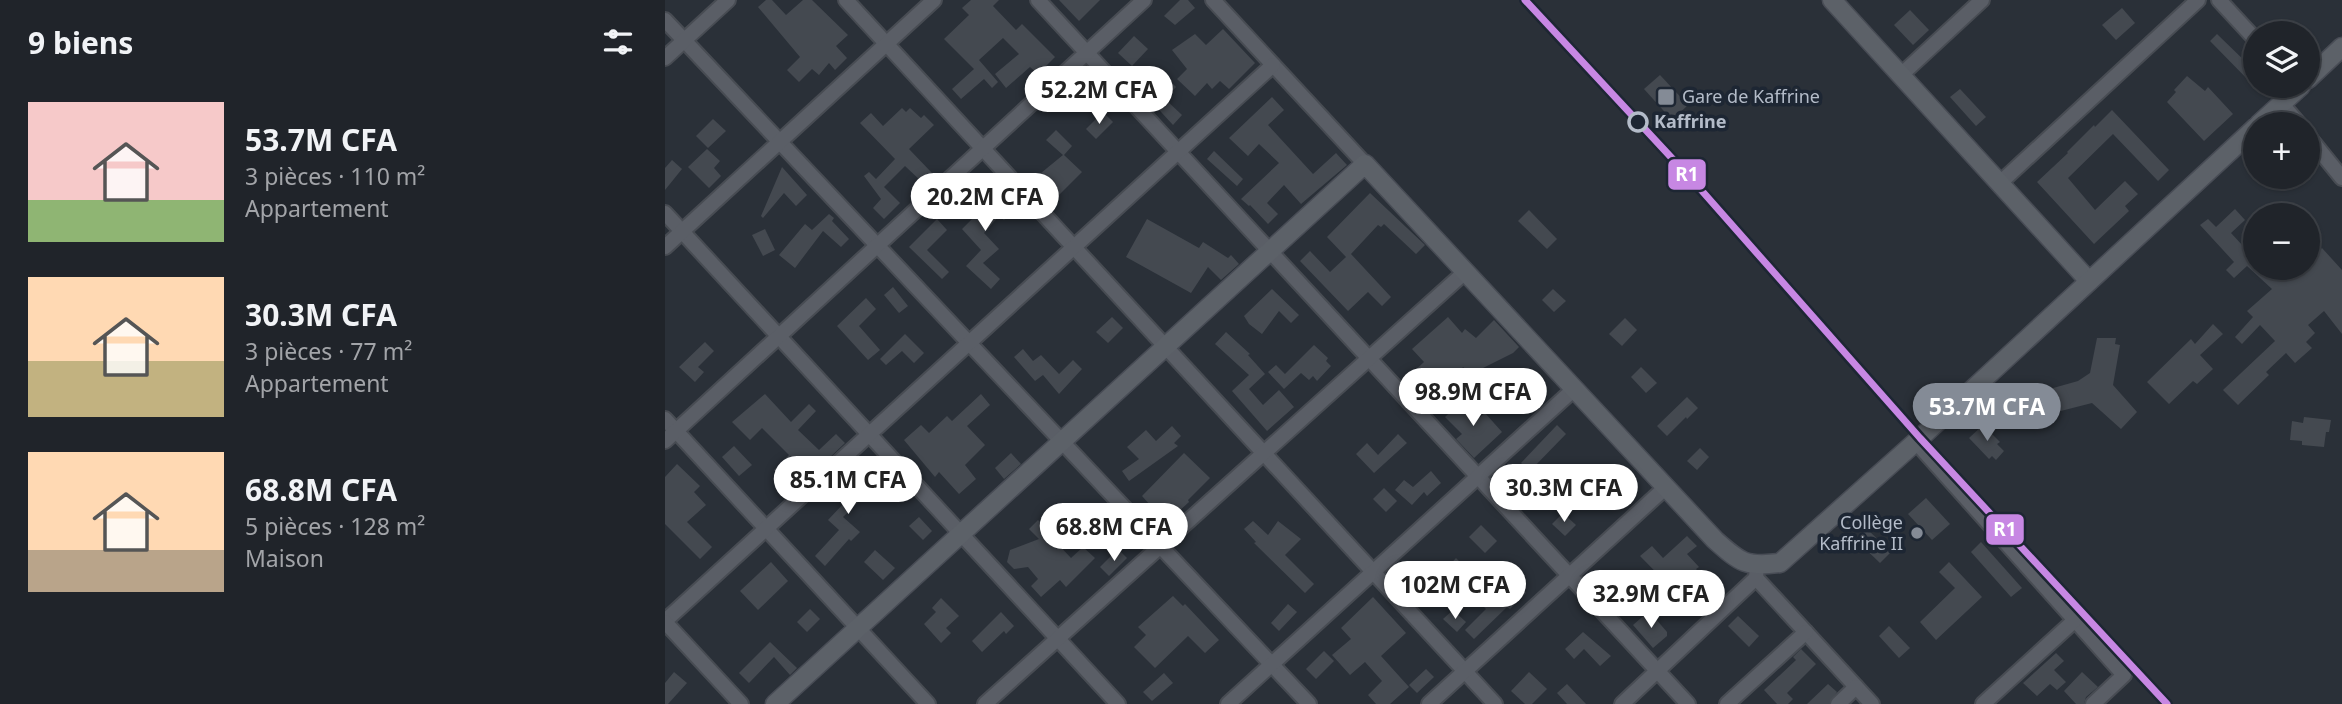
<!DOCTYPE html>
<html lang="fr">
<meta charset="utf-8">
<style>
:root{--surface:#20242a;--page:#282c32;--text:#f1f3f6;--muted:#a2a4a8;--line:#3d4147;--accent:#848b96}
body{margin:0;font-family:"Noto Sans",sans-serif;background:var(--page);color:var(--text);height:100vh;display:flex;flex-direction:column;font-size:26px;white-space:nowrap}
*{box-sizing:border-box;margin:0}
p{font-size:23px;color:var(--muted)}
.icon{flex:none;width:38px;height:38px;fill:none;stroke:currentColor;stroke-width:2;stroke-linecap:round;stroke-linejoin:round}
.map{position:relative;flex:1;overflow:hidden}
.drawer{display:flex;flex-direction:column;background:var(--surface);width:665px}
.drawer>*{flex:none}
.controls{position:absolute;left:1578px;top:21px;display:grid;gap:14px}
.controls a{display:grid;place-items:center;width:77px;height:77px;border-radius:50%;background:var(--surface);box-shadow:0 2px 5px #0004,0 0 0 2px var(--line);font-size:35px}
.price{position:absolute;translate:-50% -60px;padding:0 16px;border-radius:24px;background:#fff;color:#222;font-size:23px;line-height:46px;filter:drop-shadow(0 2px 4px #0008)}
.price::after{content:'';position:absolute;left:50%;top:42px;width:21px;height:16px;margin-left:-10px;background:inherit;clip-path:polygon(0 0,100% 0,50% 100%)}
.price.on{background:var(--accent);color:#fff}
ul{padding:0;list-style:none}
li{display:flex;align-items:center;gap:21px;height:175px;padding:0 28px}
li span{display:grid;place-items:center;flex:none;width:196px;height:140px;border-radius:0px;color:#555}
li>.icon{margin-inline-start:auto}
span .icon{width:84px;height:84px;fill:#fffc;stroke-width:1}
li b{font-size:30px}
h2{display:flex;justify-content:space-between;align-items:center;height:84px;padding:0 28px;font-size:30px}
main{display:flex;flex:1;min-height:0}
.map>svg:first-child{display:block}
.building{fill:#444950}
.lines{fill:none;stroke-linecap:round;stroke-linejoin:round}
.minor-casing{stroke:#484c53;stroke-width:18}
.major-casing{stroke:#484c55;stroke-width:21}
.minor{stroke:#5a5e66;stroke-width:14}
.major{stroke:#5c6168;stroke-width:18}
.rail-1-casing{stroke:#1d2633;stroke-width:12}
.rail-1{stroke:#c787e3;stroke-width:7}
.poi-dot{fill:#848b96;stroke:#1d2633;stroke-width:2.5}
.stop-dot{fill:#1d2633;stroke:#b4bcc9;stroke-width:3.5}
.labels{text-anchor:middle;stroke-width:7;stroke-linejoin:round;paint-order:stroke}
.poi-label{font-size:18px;fill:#b4bcc9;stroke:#1d2633;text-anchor:start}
.stop-label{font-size:18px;font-weight:bold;fill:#b4bcc9;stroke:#1d2633;text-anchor:start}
.line-badge{stroke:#1d2633;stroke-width:2.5}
.badge-label{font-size:19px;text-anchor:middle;font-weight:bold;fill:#fff}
</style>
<main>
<section class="drawer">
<h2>9 biens<svg class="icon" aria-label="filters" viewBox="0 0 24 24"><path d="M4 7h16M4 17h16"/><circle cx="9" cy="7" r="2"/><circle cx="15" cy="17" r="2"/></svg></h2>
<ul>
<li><span style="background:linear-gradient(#f6c9c9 70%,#8fb573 0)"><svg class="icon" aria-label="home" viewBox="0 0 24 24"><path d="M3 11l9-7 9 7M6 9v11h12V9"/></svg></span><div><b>53.7M CFA</b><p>3 pièces · 110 m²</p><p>Appartement</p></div></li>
<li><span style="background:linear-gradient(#ffd9b3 60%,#c2b280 0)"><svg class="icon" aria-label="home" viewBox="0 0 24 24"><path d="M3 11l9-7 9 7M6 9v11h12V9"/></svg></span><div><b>30.3M CFA</b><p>3 pièces · 77 m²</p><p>Appartement</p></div></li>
<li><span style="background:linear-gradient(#ffd9b3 70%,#b9a48a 0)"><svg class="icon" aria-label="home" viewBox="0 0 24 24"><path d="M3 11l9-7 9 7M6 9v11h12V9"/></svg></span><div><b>68.8M CFA</b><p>5 pièces · 128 m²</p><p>Maison</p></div></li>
</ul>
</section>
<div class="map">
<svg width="1677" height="704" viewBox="0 0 1677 704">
<rect width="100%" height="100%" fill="#2a3038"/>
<g class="building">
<polygon points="101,0 107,0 121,15 138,0 147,0 183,35 171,46 182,58 170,70 164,63 154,75 147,69 134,82 122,70 135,57 93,7"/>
<polygon points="306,0 334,0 328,6 351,30 357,24 390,57 373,74 365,67 341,88 330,74 354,54 338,38 314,60 333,82 327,88 319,79 296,99 287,89 309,69 279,39 304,15 297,8"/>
<polygon points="394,0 435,0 414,21"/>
<polygon points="515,0 523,0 530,8 510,25 499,16"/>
<polygon points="1457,8 1470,23 1451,40 1437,25"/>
<polygon points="1245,10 1264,30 1248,45 1229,25"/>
<polygon points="558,29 590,63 564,89 555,81 547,89 542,83 530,96 512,79 522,69 507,50 530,34 541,45"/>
<polygon points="1552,34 1586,67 1591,61 1591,88 1545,41"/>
<polygon points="469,36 483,49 467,66 453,53"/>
<polygon points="494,70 511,87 500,99 517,115 508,125 474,88"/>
<polygon points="995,75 1023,105 1007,120 979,89"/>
<polygon points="1522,76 1540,91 1543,87 1568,114 1539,141 1502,102 1511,92 1509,90"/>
<polygon points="1295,89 1321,117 1311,126 1285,97"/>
<polygon points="607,97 619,110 603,125 648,174 671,153 682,165 636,204 619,185 602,203 613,214 603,224 585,205 584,206 576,199 614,163 594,144 583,156 564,138"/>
<polygon points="237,108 241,112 245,108 256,118 259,115 269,125 244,149 267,173 257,182 240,166 219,187 235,203 219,219 208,208 216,199 199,176 204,172 211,179 230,159 195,123 206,113 218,126"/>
<polygon points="1447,110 1504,170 1493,181 1448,134 1403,178 1430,210 1460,181 1473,194 1460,206 1464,211 1429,244 1372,182 1403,153 1402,152 1429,125 1430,127"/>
<polygon points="438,112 448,122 431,139 421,129"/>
<polygon points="48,119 61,131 43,148 31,136"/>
<polygon points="391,130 407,146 399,155 417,172 394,195 376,173 398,155 381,140"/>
<polygon points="42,149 55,161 49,168 56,176 44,188 23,167"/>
<polygon points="549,151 578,179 572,186 542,159"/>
<polygon points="7,160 17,169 0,190 0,168"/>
<polygon points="117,167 142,195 131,206 119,193 98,218 96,216"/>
<polygon points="323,189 348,210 339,220 334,216 319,233 334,249 318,263 335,279 326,289 301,266 316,250 297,229 309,217 302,210"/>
<polygon points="705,193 760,245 751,254 719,224 716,227 713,225 686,254 726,297 717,306 703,292 683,311 635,261 645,251 665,272 681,257 662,237"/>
<polygon points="1570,209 1580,220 1566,233 1591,260 1591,268 1643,268 1643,260 1657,248 1677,270 1677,334 1659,311 1643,325 1650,333 1641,342 1647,348 1630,363 1621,353 1601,372 1604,375 1573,405 1558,390 1610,341 1595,325 1577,344 1570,337 1588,317 1582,311 1607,289 1582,266 1569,278 1561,270 1569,262 1535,225 1543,219 1551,227"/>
<polygon points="864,210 892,239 882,249 853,221"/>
<polygon points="164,214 169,218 167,221 184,239 176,247 158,231 130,268 114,255 140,224 147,230"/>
<polygon points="272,219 282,230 262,250 284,272 277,279 244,247"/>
<polygon points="482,219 534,248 538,242 563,258 566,255 574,264 556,280 543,267 526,293 461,257"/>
<polygon points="100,229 110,250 98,256 87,235"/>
<polygon points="228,287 243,306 234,313 219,295"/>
<polygon points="607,289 634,315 626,323 614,311 597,334 584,324 579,316"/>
<polygon points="888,289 901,301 889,312 877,300"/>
<polygon points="201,298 211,309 194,326 215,350 203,360 172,326"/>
<polygon points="447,317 458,328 443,343 431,332"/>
<polygon points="783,317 797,333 800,329 811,338 829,320 854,347 848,353 806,374 798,367 790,381 785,383 777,379 759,395 742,378 759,362 747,349"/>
<polygon points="960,318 972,330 957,346 944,334"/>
<polygon points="1548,324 1558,334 1535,355 1548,369 1532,384 1528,381 1504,404 1482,382 1526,339 1530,344"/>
<polygon points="561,332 585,354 583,355 600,374 584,389 598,405 614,390 629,407 602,431 567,391 584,375 550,344"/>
<polygon points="240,334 259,353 249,363 237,351 221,365 215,359"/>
<polygon points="1432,338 1451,338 1450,344 1455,345 1448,385 1472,412 1456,429 1427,403 1388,413 1388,408 1380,409 1374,392 1413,381 1425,373"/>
<polygon points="40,342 49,351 33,367 39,372 30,382 14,367"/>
<polygon points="649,345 663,358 661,361 666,366 652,381 648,376 644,380 636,373 619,389 603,372 611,365 620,374"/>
<polygon points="358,349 368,361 376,355 394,374 408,360 417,369 394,394 378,375 370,381 349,357"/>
<polygon points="976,367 992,383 981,393 966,377"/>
<polygon points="100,394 126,422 144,404 151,411 133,430 154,450 171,434 180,443 158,464 150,456 133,473 140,480 128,491 109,470 124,455 97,428 85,440 67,422"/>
<polygon points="316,394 325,405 302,426 320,445 300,465 311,479 294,494 274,472 270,477 239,440 256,425 264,433 282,416 287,421"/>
<polygon points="1344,394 1353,403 1332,423 1323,414"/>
<polygon points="1022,397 1033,408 1022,419 1021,417 1002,436 992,426"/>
<polygon points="799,399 815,417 820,413 837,432 809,458 791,439 797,434 780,417"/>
<polygon points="1639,417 1666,420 1664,432 1661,432 1659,447 1637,445 1637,441 1625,440 1627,421 1638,423"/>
<polygon points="892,425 901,434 865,471 856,463"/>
<polygon points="1318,425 1335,442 1332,444 1339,451 1331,460 1327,456 1324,459 1304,438"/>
<polygon points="507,426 516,436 509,443 513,446 464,481 457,471 474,459 462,447 481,430 491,441"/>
<polygon points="733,434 742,443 709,473 691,454 702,443 713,455"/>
<polygon points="69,446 87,465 74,476 57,457"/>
<polygon points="1035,448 1044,457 1032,470 1022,461"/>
<polygon points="346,453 356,464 339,479 330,468"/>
<polygon points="519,453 545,478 523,500 524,502 501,523 477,496"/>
<polygon points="12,464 35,486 29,492 41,505 22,522 47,547 35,559 0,524 0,477"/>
<polygon points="209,467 219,477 178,517 195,532 186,541 184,539 160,566 150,556 174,530 163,520 179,503 176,499"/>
<polygon points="766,471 776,483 762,496 759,492 747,505 730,490 739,480 748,487"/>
<polygon points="719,488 732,501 721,512 708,499"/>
<polygon points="1261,498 1285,524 1267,540 1243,514"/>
<polygon points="898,513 911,525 900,536 887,524"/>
<polygon points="254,517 267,531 258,540 244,526"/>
<polygon points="373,520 391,538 389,540 406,558 418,547 430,558 401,587 395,580 376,597 366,586 373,579 363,567 349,569 342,562 345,550 374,539 364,529"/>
<polygon points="588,521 603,535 613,521 636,539 620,555 649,584 640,593 589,543 591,542 579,529"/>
<polygon points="816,525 832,541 820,553 804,537"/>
<polygon points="1202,529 1226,552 1215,563 1191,540"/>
<polygon points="1022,536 1032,546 1022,554 1034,567 1031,569 1053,594 1031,613 975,556 987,546 998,558"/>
<polygon points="1316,542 1357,588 1346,597 1306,552"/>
<polygon points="453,549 462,558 444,576 435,567"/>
<polygon points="210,550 230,568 218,580 199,562"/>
<polygon points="791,558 833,601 851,583 861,593 845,609 842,607 809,639 800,630 821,609 781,569"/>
<polygon points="106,562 123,581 93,610 75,591"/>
<polygon points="1284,562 1317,597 1271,640 1255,622 1290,588 1274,572"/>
<polygon points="750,565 765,582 753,593 738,575"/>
<polygon points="508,596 518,606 520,604 554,640 540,653 523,636 490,668 469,647 481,635 473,627"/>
<polygon points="708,597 741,633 716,656 744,687 725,704 711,704 703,695 717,681 700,662 685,675 667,655 686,639 676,628"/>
<polygon points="276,598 294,616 281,628 286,633 276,643 259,624 271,612 267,608"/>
<polygon points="623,604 632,612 614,631 606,623"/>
<polygon points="145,609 155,619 142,632 132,622"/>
<polygon points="788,610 801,622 792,632 778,619"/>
<polygon points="984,611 1002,632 1002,636 988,648 968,625"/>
<polygon points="336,612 349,626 341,634 339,631 317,652 307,641"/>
<polygon points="1073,616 1094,636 1084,647 1063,626"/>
<polygon points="1224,626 1245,648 1234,658 1214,636"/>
<polygon points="918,632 946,656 935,666 919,649 909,659 900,649"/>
<polygon points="105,642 132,668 125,675 109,657 84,683 74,673"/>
<polygon points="1136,649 1151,664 1122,693 1128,699 1123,704 1112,704 1099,690 1131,660 1128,657"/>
<polygon points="659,651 669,661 651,679 641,669"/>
<polygon points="1391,653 1399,661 1389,670 1401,682 1392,690 1385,684 1372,696 1358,683"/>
<polygon points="761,669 769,677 752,693 744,685"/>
<polygon points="9,672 22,683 3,704 0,704 0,683"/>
<polygon points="864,672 882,689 867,704 860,704 846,691"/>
<polygon points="1417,672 1433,687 1421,697 1419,704 1411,704 1399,691"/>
<polygon points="499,673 508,683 487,701 478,692"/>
<polygon points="902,684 921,704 902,704 892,693"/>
<polygon points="1163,684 1172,692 1164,704 1142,704"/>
</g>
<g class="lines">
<g class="minor-casing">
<g id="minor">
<polyline points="181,0 830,704"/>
<polyline points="373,0 1023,704"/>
<polyline points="548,0 700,164"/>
<polyline points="1554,0 1591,40"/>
<polyline points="0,20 644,704"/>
<polyline points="0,58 63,0"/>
<polyline points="1236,75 1317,0"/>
<polyline points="1617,104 1634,124"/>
<polyline points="1643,136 1677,178"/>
<polyline points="1335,183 1533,0"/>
<polyline points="0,213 453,704"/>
<polyline points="0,247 269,0"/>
<polyline points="0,419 263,704"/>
<polyline points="0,441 479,0"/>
<polyline points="1251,442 1459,675 1428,704"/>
<polyline points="1092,565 1091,578 1207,704"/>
<polyline points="0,621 608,65"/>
<polyline points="0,622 76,704"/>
<polyline points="320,704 800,272"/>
<polyline points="563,704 908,390"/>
<polyline points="764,704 1000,488"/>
<polyline points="957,704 1091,578"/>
<polyline points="1062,704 1141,632"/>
<polyline points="1173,704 1191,687"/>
<polyline points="1318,704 1410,620"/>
</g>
</g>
<g class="major-casing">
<g id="major">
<polyline points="1167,0 1424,281"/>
<polyline points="1643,79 1677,47"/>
<polyline points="1594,124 1636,86"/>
<path d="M110,704L700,164L1050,540C1076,563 1080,567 1115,563L1255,438L1591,127"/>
</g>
</g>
<use href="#minor" class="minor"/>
<use href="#major" class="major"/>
<g class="rail-1-casing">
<polyline id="rail-1" points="860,0 1030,183 1255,438 1502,704"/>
</g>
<use href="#rail-1" class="rail-1"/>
</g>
<g class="poi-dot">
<rect x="992" y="88" width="18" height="18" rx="3.5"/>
<circle cx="1252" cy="533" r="7"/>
</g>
<circle class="stop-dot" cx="973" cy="122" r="9"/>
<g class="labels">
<g class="poi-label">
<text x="1017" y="103">Gare de Kaffrine</text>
<text x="1238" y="529" text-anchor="end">Collège<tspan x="1238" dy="21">Kaffrine II</tspan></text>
</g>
<g class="stop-label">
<text x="989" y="128">Kaffrine</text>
</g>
</g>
<g class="line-badge">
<rect x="1002" y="158" width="40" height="33" rx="7" fill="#c787e3"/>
<rect x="1320" y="513" width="40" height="33" rx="7" fill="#c787e3"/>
</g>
<g class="badge-label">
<text x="1022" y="181">R1</text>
<text x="1340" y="536">R1</text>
</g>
</svg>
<div class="controls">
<a><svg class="icon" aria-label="layers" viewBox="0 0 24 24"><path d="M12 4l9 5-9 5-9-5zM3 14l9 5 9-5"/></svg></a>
<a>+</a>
<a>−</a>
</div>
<b class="price" style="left:434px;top:126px">52.2M CFA</b>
<b class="price" style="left:320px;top:233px">20.2M CFA</b>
<b class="price" style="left:808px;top:428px">98.9M CFA</b>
<b class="price on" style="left:1322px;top:443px">53.7M CFA</b>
<b class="price" style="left:183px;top:516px">85.1M CFA</b>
<b class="price" style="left:899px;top:524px">30.3M CFA</b>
<b class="price" style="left:449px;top:563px">68.8M CFA</b>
<b class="price" style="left:790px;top:621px">102M CFA</b>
<b class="price" style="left:986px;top:630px">32.9M CFA</b>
</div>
</main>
